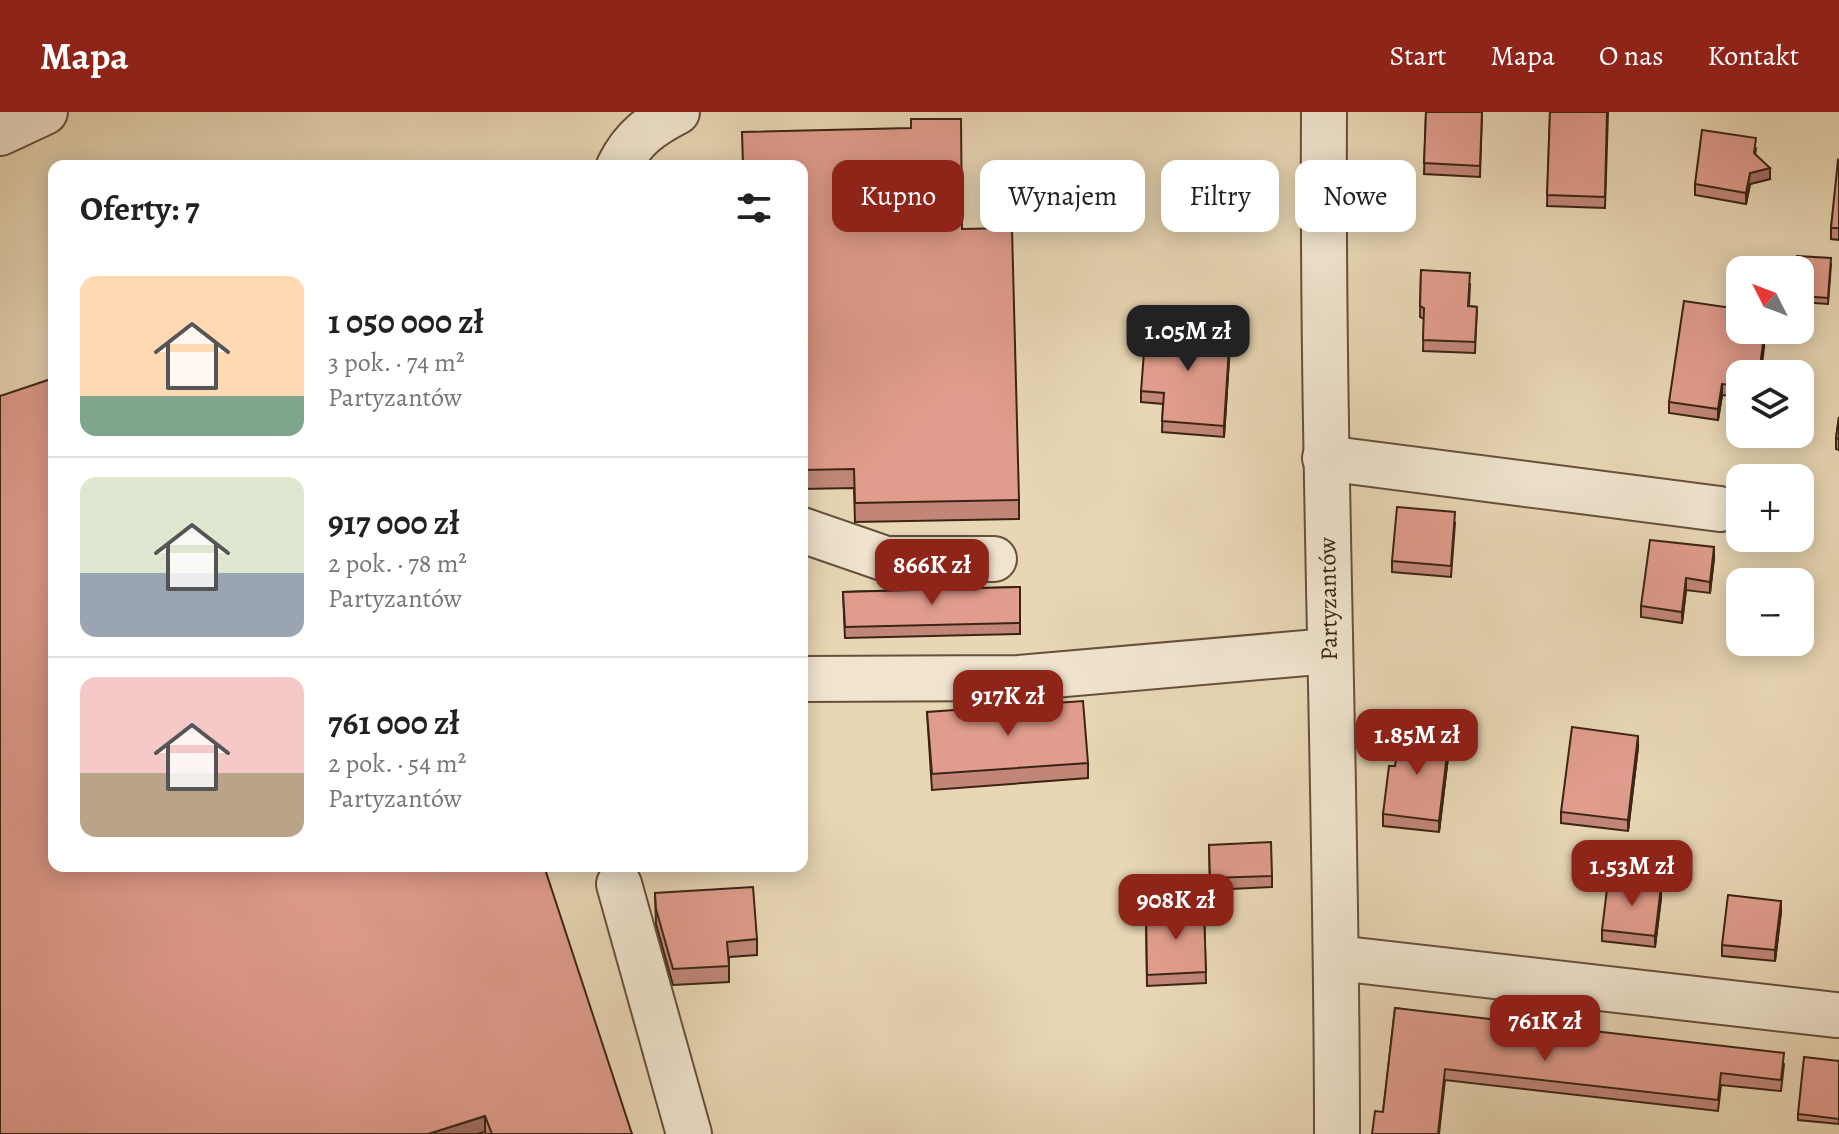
<!DOCTYPE html>
<html lang="pl">
<meta charset="utf-8">
<style>
:root{--surface:#fff;--page:#f2f2f2;--text:#222;--muted:#767676;--line:#e0e0e0;--accent:#8f2418}
body{margin:0;font-family:Alegreya,serif;background:var(--page);color:var(--text);height:100vh;display:flex;flex-direction:column;font-size:30px;white-space:nowrap}
*{box-sizing:border-box;margin:0}
p{font-size:26px;color:var(--muted)}
.icon{flex:none;width:44px;height:44px;fill:none;stroke:currentColor;stroke-width:2;stroke-linecap:round;stroke-linejoin:round}
.map{position:relative;flex:1;overflow:hidden}
.panel{position:absolute;left:48px;top:48px;width:760px;height:712px;display:flex;flex-direction:column;background:var(--surface);border-radius:16px;box-shadow:0 4px 20px #0003}
.panel>*{flex:none}
.banner{position:absolute;left:832px;top:48px;width:760px;height:72px;display:flex;gap:16px}
.needle{width:52px;rotate:312deg}
.tools{position:absolute;left:1726px;top:144px;display:grid;gap:16px}
.tools a{display:grid;place-items:center;width:88px;height:88px;border-radius:16px;background:var(--surface);box-shadow:0 4px 20px #0003;font-size:40px}
.price{position:absolute;translate:-50% -68px;padding:0 18px;border-radius:16px;background:var(--accent);color:#fff;font-size:26px;line-height:52px;filter:drop-shadow(0 2px 4px #0008)}
.price::after{content:'';position:absolute;left:50%;top:48px;width:24px;height:18px;margin-left:-12px;background:inherit;clip-path:polygon(0 0,100% 0,50% 100%)}
.price.selected{background:#222;color:#fff}
ul{padding:0;list-style:none}
li{display:flex;align-items:center;gap:24px;height:200px;padding:0 32px}
li+li{border-top:2px solid var(--line)}
li span{display:grid;place-items:center;flex:none;width:224px;height:160px;border-radius:16px;color:#555}
li>.icon{margin-inline-start:auto}
span .icon{width:96px;height:96px;fill:#fffc;stroke-width:1}
li b{font-size:34px}
h2{display:flex;justify-content:space-between;align-items:center;height:96px;padding:0 32px;font-size:34px}
.pill{padding:0 28px;border-radius:16px;background:var(--surface);box-shadow:0 4px 20px #0003;font-size:28px;line-height:72px}
.pill.selected{background:var(--accent);color:#fff}
header{display:flex;align-items:center;gap:48px;box-sizing:border-box;height:112px;padding:0 40px;background:var(--accent);color:#fff}
header strong{font-size:38px}
nav{display:flex;gap:44px;margin-inline-start:auto;font-size:28px}
.map>svg:first-child{display:block}
.lines{fill:none;stroke-linecap:round;stroke-linejoin:round}
.minor-casing{stroke:#67503c;stroke-width:48}
.minor{stroke:#f0e4ce;stroke-width:44}
.wall{fill:#c18678;stroke:#3c2414;stroke-width:2}
.shaded-wall{fill:#9d6d62;stroke:#3c2414;stroke-width:2}
.building{fill:#e09c8c;stroke:#3c2414;stroke-width:2}
.labels{text-anchor:middle;stroke-width:6;stroke-linejoin:round;paint-order:stroke}
.street-label{font-size:24px;fill:#3c2414;stroke:#f0e4ce}
</style>
<header>
<strong>Mapa</strong>
<nav><a>Start</a><a>Mapa</a><a>O nas</a><a>Kontakt</a></nav>
</header>
<div class="map">
<svg width="1839" height="1022" viewBox="0 0 1839 1022">
<rect width="100%" height="100%" fill="#e8d6b4"/>
<filter id="stains"><feTurbulence type="fractalNoise" baseFrequency=".0025" numOctaves="4"/><feColorMatrix values="0 0 0 0 .2 0 0 0 0 .09 0 0 0 0 .02 0 0 0 .5 -.17"/></filter>
<radialGradient id="worn" r=".72"><stop offset=".6" stop-color="#630" stop-opacity="0"/><stop offset="1" stop-color="#630" stop-opacity=".3"/></radialGradient>
<g class="lines">
<g class="minor-casing">
<g id="minor">
<path d="M1324,0C1322,341 1337,681 1337,1022"/>
<polyline points="0,21 45,0"/>
<path d="M619,54C633,26 650,14 677,0"/>
<polyline points="1325,346 1720,397"/>
<polyline points="802,418 886,447 994,447"/>
<polyline points="802,567 1019,566 1329,539"/>
<polyline points="619,772 689,1022"/>
<polyline points="1337,846 1836,903"/>
</g>
</g>
<use href="#minor" class="minor"/>
</g>
<g class="wall">
<polygon points="1426,0 1482,0 1480,65 1424,62"/>
<polygon points="1550,0 1608,0 1605,96 1547,94"/>
<polygon points="1756,37 1755,43 1770,67 1750,72 1746,92 1695,83 1695,72"/>
<polygon points="1839,49 1839,128 1831,127 1831,116"/>
<polygon points="802,54 962,117 1019,388 1019,407 855,410 854,376 802,377"/>
<polygon points="1831,152 1828,192 1800,190 1800,158"/>
<polygon points="1421,158 1470,172 1469,194 1477,195 1475,241 1423,239 1424,207 1420,205"/>
<polygon points="1732,207 1730,219 1764,235 1740,262 1740,285 1722,283 1718,308 1669,301 1669,290"/>
<polygon points="1230,232 1224,325 1162,320 1163,292 1141,290 1141,279"/>
<polygon points="0,284 632,1022 486,1022 485,1020 477,1022 0,1022"/>
<polygon points="1839,305 1839,338 1836,337 1836,326"/>
<polygon points="1455,411 1451,465 1392,460 1392,449"/>
<polygon points="1714,446 1710,481 1686,478 1682,511 1641,505 1641,494"/>
<polygon points="1020,475 1020,522 845,526 843,480"/>
<polygon points="927,600 1088,651 1088,666 932,678"/>
<polygon points="1638,635 1628,719 1561,711 1561,700"/>
<polygon points="1449,637 1439,720 1383,714 1383,702 1395,654"/>
<polygon points="1209,733 1272,764 1272,775 1210,778"/>
<polygon points="655,781 757,827 757,843 729,845 729,870 673,873 656,812"/>
<polygon points="1661,786 1655,835 1602,829 1602,818"/>
<polygon points="1204,798 1206,871 1147,874 1146,800"/>
<polygon points="1781,800 1775,849 1722,844 1722,833"/>
<polygon points="1395,896 1784,952 1781,979 1721,973 1718,999 1445,968 1439,1022 1372,1022 1383,1000"/>
<polygon points="1839,949 1839,1012 1798,1008 1798,1002"/>
</g>
<g class="shaded-wall">
<polygon points="1770,56 1770,67 1750,72 1746,92 1746,81 1750,61"/>
<polygon points="1230,221 1230,232 1224,325 1224,314"/>
<polygon points="1764,224 1764,235 1761,262 1759,262"/>
<polygon points="1722,272 1722,283 1718,308 1718,297"/>
<polygon points="1714,435 1714,446 1710,481 1710,470"/>
<polygon points="1686,466 1686,478 1682,511 1682,500"/>
<polygon points="1638,624 1638,635 1628,719 1628,708"/>
<polygon points="1449,626 1449,637 1439,720 1439,709"/>
<polygon points="1661,775 1661,786 1655,835 1655,824"/>
<polygon points="1781,789 1781,800 1775,849 1775,838"/>
<polygon points="485,1004 485,1020 477,1022 428,1022"/>
</g>
<g class="building">
<polygon points="1426,0 1482,0 1480,54 1424,51"/>
<polygon points="1550,0 1607,0 1605,85 1547,83"/>
<polygon points="911,7 961,7 962,117 1012,116 1019,388 855,391 854,357 802,358 802,54 743,54 742,20 911,16"/>
<polygon points="1702,18 1756,26 1754,41 1770,56 1750,61 1746,81 1695,72"/>
<polygon points="1838,48 1839,49 1839,116 1831,116"/>
<polygon points="1797,144 1831,146 1828,186 1800,184 1800,158 1796,158"/>
<polygon points="1421,158 1470,161 1468,194 1477,195 1475,230 1423,228 1424,196 1420,194"/>
<polygon points="1684,189 1732,196 1729,219 1764,224 1759,262 1740,262 1740,274 1722,272 1718,297 1669,290"/>
<polygon points="1146,214 1230,221 1224,314 1162,309 1164,281 1141,279"/>
<polygon points="54,266 54,754 544,754 632,1022 492,1022 485,1004 428,1022 0,1022 0,284"/>
<polygon points="1839,305 1839,327 1836,326"/>
<polygon points="1397,395 1455,400 1451,454 1392,449"/>
<polygon points="1650,428 1714,435 1710,470 1686,466 1682,500 1641,494"/>
<polygon points="1020,475 1020,511 845,515 843,480"/>
<polygon points="1083,589 1088,651 932,662 927,600"/>
<polygon points="1572,615 1638,624 1628,708 1561,700"/>
<polygon points="1400,619 1449,626 1439,709 1383,702 1389,654 1395,654"/>
<polygon points="1271,730 1272,764 1210,766 1209,733"/>
<polygon points="1608,769 1661,775 1655,824 1602,818"/>
<polygon points="753,775 757,827 727,830 729,854 673,857 656,797 655,781"/>
<polygon points="1728,783 1781,789 1775,838 1722,833"/>
<polygon points="1204,798 1206,860 1147,863 1146,800"/>
<polygon points="1395,896 1784,941 1781,968 1721,961 1718,988 1445,957 1438,1022 1372,1022 1375,999 1383,1000"/>
<polygon points="1804,945 1839,949 1839,1007 1798,1002"/>
</g>
<g class="labels">
<g class="street-label">
<text transform="translate(1328 487) rotate(-91)" y="8">Partyzantów</text>
</g>
</g>
<rect width="100%" height="100%" filter="url(#stains)"/>
<rect width="100%" height="100%" fill="url(#worn)"/>
</svg>
<div class="tools">
<a><svg class="needle" viewBox="-14 -14 28 28"><path d="M0-13l5 13h-10z" fill="#e53935"/><path d="M0 13l5-13h-10z" fill="#767676"/></svg></a>
<a><svg class="icon" aria-label="layers" viewBox="0 0 24 24"><path d="M12 4l9 5-9 5-9-5zM3 14l9 5 9-5"/></svg></a>
<a>+</a>
<a>−</a>
</div>
<b class="price selected" style="left:1188px;top:261px">1.05M zł</b>
<b class="price" style="left:932px;top:495px">866K zł</b>
<b class="price" style="left:1008px;top:626px">917K zł</b>
<b class="price" style="left:1417px;top:665px">1.85M zł</b>
<b class="price" style="left:1632px;top:796px">1.53M zł</b>
<b class="price" style="left:1176px;top:830px">908K zł</b>
<b class="price" style="left:1545px;top:951px">761K zł</b>
<div class="banner">
<a class="pill selected">Kupno</a>
<a class="pill">Wynajem</a>
<a class="pill">Filtry</a>
<a class="pill">Nowe</a>
</div>
<section class="panel">
<h2>Oferty: 7<svg class="icon" aria-label="filters" viewBox="0 0 24 24"><path d="M4 7h16M4 17h16"/><circle cx="9" cy="7" r="2"/><circle cx="15" cy="17" r="2"/></svg></h2>
<ul>
<li><span style="background:linear-gradient(#ffd9b3 75%,#7fa58c 0)"><svg class="icon" aria-label="home" viewBox="0 0 24 24"><path d="M3 11l9-7 9 7M6 9v11h12V9"/></svg></span><div><b>1 050 000 zł</b><p>3 pok. · 74 m²</p><p>Partyzantów</p></div></li>
<li><span style="background:linear-gradient(#dfe7d0 60%,#9aa5b1 0)"><svg class="icon" aria-label="home" viewBox="0 0 24 24"><path d="M3 11l9-7 9 7M6 9v11h12V9"/></svg></span><div><b>917 000 zł</b><p>2 pok. · 78 m²</p><p>Partyzantów</p></div></li>
<li><span style="background:linear-gradient(#f6c9c9 60%,#b9a48a 0)"><svg class="icon" aria-label="home" viewBox="0 0 24 24"><path d="M3 11l9-7 9 7M6 9v11h12V9"/></svg></span><div><b>761 000 zł</b><p>2 pok. · 54 m²</p><p>Partyzantów</p></div></li>
</ul>
</section>
</div>
